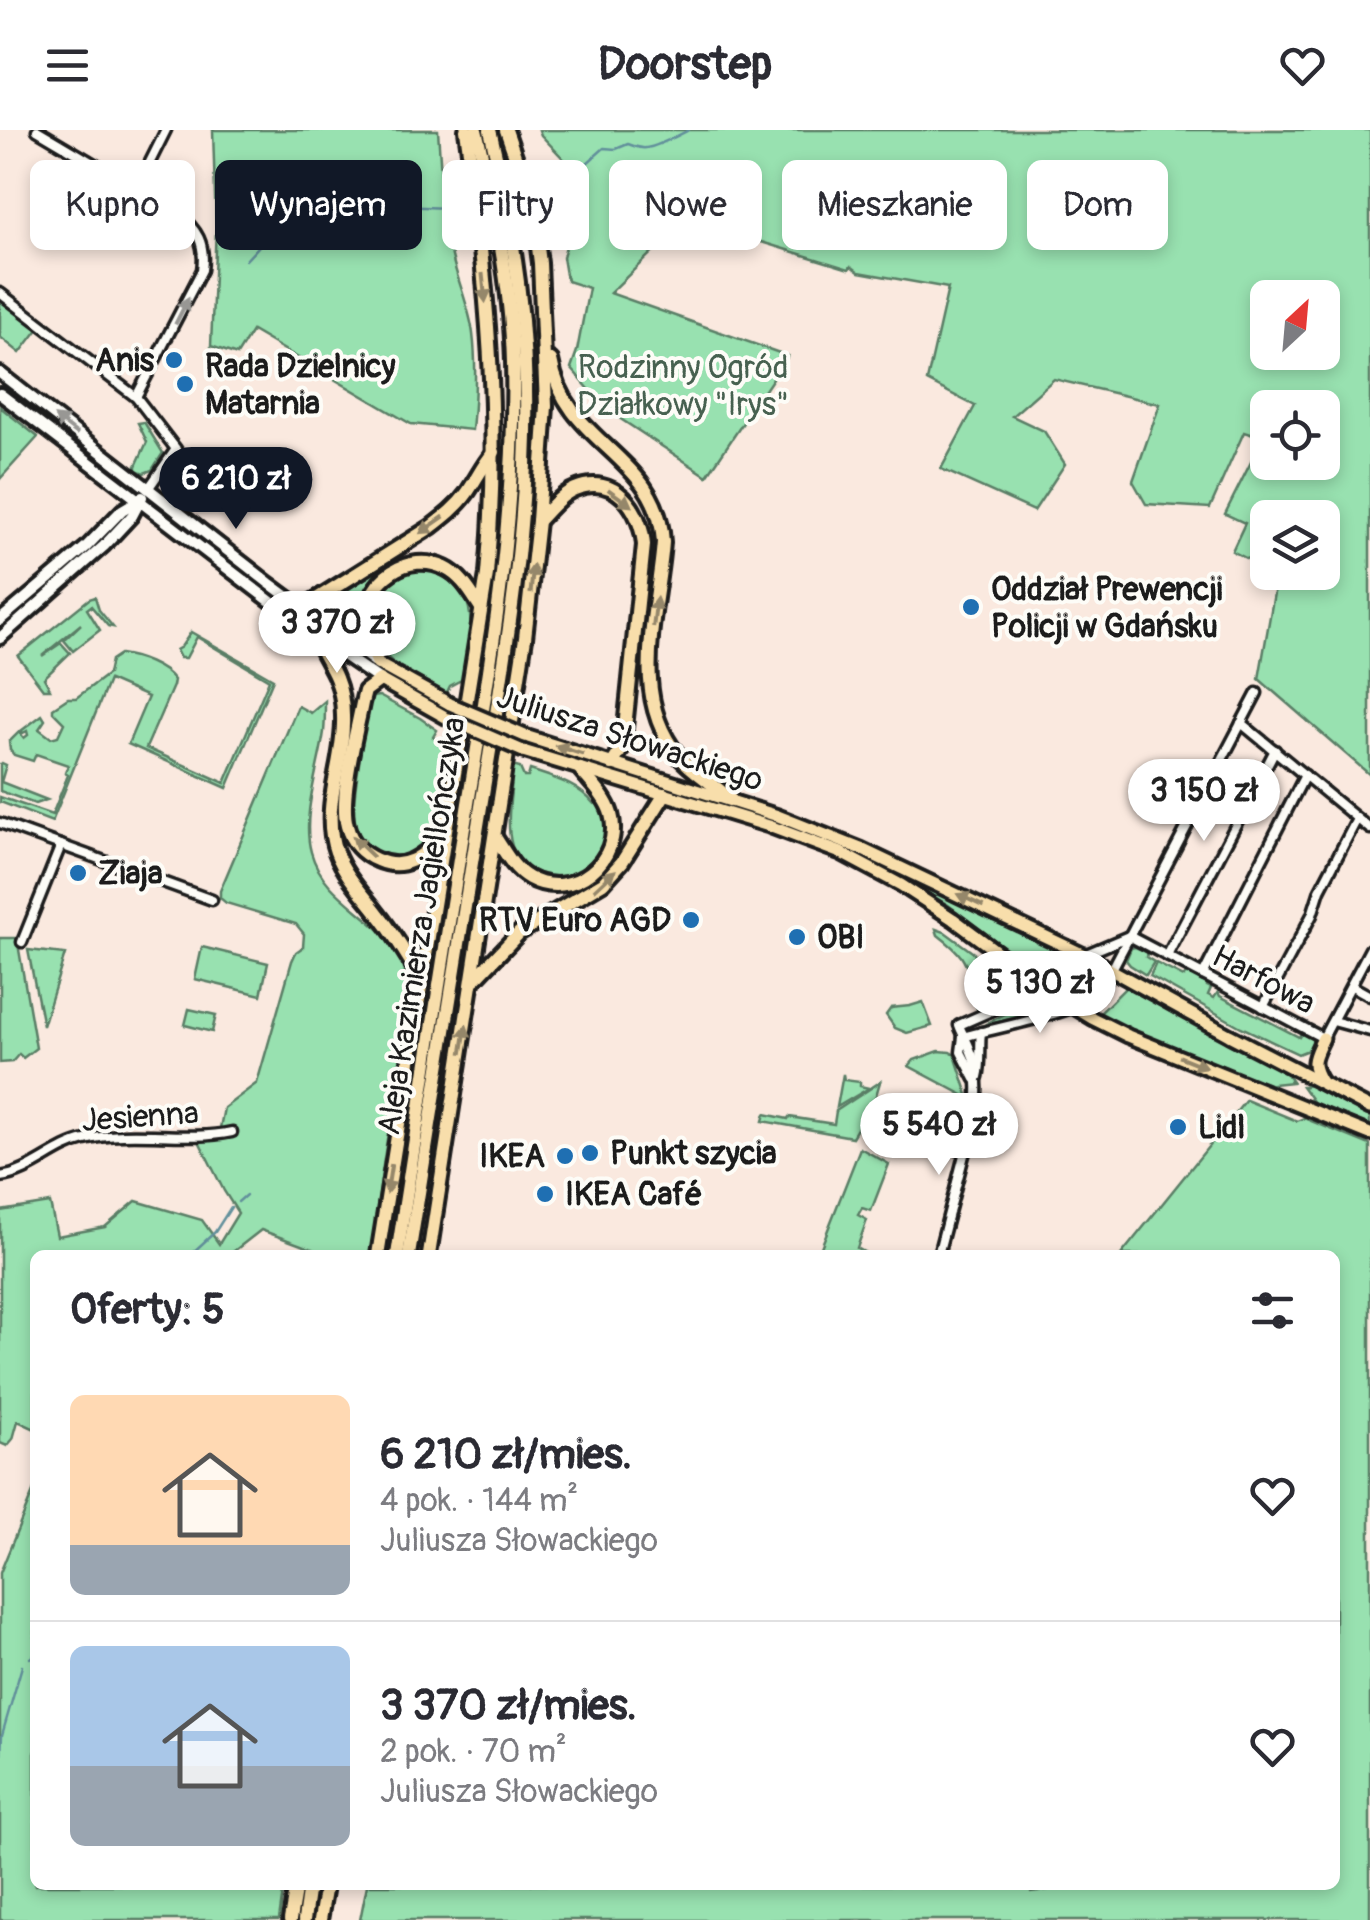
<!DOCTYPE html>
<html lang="pl">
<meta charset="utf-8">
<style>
:root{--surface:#fff;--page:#f7f7f7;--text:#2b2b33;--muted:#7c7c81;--line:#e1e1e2;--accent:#111827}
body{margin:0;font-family:Pangolin,sans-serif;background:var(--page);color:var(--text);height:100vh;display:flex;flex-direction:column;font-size:38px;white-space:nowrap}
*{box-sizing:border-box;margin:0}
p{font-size:32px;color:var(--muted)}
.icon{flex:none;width:55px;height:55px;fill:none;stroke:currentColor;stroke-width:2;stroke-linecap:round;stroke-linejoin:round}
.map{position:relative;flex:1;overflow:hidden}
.side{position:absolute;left:30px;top:1120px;width:1310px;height:640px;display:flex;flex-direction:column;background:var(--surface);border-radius:15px;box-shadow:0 5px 15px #0003}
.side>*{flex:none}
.banner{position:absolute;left:30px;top:30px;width:1310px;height:90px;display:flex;gap:20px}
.needle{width:65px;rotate:26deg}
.fabs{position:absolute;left:1250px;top:150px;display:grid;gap:20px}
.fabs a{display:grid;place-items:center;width:90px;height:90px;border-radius:15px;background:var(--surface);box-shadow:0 5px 15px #0003;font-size:50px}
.price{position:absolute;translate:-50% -85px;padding:0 22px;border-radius:35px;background:#fff;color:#222;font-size:32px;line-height:65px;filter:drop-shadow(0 2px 5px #0008)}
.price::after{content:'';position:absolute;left:50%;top:60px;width:30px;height:22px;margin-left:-15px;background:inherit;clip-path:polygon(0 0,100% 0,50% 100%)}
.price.active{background:var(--accent);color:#fff}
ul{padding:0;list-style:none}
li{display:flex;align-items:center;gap:30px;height:250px;padding:0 40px}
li+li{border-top:2px solid var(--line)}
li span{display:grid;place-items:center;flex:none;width:280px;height:200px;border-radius:15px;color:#555}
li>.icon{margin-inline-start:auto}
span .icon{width:120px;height:120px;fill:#fffc;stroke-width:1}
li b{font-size:42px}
h2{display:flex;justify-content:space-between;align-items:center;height:120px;padding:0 40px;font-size:42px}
.chip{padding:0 35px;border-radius:15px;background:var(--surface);box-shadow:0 5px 15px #0003;font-size:35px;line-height:90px}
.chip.active{background:var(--accent);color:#fff}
header{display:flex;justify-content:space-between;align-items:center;height:130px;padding:0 40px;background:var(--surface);font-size:45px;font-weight:700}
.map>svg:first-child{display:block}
.green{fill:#98e1b0;stroke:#5a7e66;stroke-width:2.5;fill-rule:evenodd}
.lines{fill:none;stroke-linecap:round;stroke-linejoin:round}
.stream{stroke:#62909b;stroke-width:2.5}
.minor-casing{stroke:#1c1c1c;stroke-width:15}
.secondary-casing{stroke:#1c1c1c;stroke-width:18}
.primary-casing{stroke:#1c1c1c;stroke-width:19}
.motorway-casing{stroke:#1c1c1c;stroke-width:20}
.minor{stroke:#fdfcf7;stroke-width:8}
.secondary{stroke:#fdfcf7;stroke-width:10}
.primary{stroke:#f8deab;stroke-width:11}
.motorway{stroke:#f8deab;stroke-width:12}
.primary-bridge-casing{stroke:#1c1c1c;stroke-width:19;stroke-linecap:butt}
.primary-bridge{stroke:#f8deab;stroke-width:11}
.oneway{fill:#95876b}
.oneway2{fill:#989794}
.poi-dot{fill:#1f6fb2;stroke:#fdfcf7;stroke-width:4}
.labels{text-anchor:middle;stroke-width:8;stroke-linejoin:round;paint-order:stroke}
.poi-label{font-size:32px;font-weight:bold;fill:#1c1c1c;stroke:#fdfcf7;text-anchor:start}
.park-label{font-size:32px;fill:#476150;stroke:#fdfcf7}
.street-label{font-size:32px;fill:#1c1c1c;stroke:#fdfcf7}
</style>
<header><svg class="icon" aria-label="menu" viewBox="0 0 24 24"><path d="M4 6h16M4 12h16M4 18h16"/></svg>Doorstep<svg class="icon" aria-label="heart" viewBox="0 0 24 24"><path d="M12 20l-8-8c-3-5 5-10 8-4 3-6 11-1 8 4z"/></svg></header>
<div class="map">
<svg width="1370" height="1790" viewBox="0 0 1370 1790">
<rect width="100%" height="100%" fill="#fae9df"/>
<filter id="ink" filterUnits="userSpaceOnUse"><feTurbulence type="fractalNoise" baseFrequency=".01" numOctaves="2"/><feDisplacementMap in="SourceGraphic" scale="20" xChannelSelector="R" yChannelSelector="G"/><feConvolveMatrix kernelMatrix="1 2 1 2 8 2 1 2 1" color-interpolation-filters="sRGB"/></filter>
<g filter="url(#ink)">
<g class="green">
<path d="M213,0H438L444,89L449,95C446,129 469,169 473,204C477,236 475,269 472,300L411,294L252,201L237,225L211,216L216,97Z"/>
<path d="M539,0H1370V645L1259,549L1274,463V443L1322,442V388H1268L1267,439L1232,421L1245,393L1225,384L1263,308L1244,302L1210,378L1146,374L1133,351L1160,274L1054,249L1012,286L1044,301L1065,334L1034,381L941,339L975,276L927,251L948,158L859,142L851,136L849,139L748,108L673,102L610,163L788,226L707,346L607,280L571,238L577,221L589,158L567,151L563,127L570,101L573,39L541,5ZM1268,168H1322V222H1268ZM1268,278H1322V332H1268Z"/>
<polygon points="0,168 39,198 20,223 0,207"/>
<polygon points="0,277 38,307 0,349"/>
<polygon points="144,292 163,323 152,340 144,343 136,340 136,336 147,312 138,293"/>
<path d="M397,424L400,430C357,451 355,476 365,519L312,478Z"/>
<path d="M427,439C485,456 471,503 463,549L450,556L446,564C424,552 397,541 381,520C362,496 370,459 396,445C406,440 416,440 427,439Z"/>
<polygon points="95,467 99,480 113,497 108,496 91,476 87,479 100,500 73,521 64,510 81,494 42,526 61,513 70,523 44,548 50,559 43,559 18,526 89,469"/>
<path d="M191,502L273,549L227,658L128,614L148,567L109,550L52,692L0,672V667L52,685L68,645L65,643L68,635L36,624L33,631L14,625L10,620L9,612L19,602L24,608L28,605L27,601L23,603L21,601L42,585L45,590L39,599L51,608L58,606L64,593L53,582V578L68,568H76L108,544L111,530L120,524C137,526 164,536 174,550L173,556L146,618L225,653L269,550L197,507L186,528H180L176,520L181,517Z"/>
<path d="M368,564L372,567L379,566L420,588L437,600L433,607L436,609L444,608L453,611C445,640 447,675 432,701C424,715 411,726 395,726C338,725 356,660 360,626C363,605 364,585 368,564Z"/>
<path d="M325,571C325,582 325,592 324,602C319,638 301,686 311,722C325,774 390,788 404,839C417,882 400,931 393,974C384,1024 377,1075 372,1125H328L261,1100L229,1125H35V1299L18,1291L13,1309L7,1316L0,1313V1081L50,1073L57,1106L105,1097L136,1071L202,1090L219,1114L238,1083L224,1061L199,1011L204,1008H218L224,978L257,953L292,831L296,822L303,817L304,804L296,794L226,773L220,768V761L298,576L311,583Z"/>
<polygon points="2,633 6,635 1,652 47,670 35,674 0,661 0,635"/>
<path d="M512,636L520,638L524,647H528L530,640C554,648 578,654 594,674L600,671C616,701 605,717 586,741C575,741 566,747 555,746C503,743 507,698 511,660C512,652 511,644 512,636Z"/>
<polygon points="889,738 1071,825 1041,845 947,774 888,742"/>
<path d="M936,799L945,802L1005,846L1010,859L1006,866L978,881L971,862L976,859C964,829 964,825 938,805Z"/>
<polygon points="0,808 17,808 36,918 23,928 19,924 12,932 0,933"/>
<polygon points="202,817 268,833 261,865 195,849"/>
<polygon points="1135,817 1148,822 1146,827 1154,832 1146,845 1130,835 1126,830 1131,818"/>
<polygon points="28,820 65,824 43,896"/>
<polygon points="1156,833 1184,847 1187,841 1208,852 1207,856 1211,858 1208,865 1214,868 1218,862 1220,866 1299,907 1302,902 1314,908 1308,920 1298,924 1241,897 1150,846"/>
<circle cx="1080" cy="851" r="17"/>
<polygon points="1126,857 1209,904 1285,942 1292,952 1264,955 1097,886"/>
<polygon points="1032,867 1047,879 980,897 1022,875"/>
<polygon points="923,872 932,896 907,903 895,898 886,885 891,878 910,876"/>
<polygon points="189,879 216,885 212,902 185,895"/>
<polygon points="939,921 950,922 955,925 969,968 909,936 914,930"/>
<polygon points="843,944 844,950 860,952 860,956 869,958 837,977"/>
<polygon points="880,952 874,972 861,997 858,997 852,1007 763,991 765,984 788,989 789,987 834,994 836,981"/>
<polygon points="1315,955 1370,983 1370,999 1317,977 1302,956"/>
<polygon points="1246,970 1297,991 1304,988 1370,1015 1370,1790 360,1790 367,1755 1029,1755 1031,1762 1063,1758 1064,1755 1335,1755 1335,1125 1121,1125"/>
<polygon points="860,1018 889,1034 871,1081 862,1078 858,1085 867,1090 857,1118 869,1125 818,1125"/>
<polygon points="35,1357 35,1755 284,1755 279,1790 0,1790 0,1443"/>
</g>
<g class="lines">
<g class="stream">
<path d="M556,46L562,41L586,34L604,18L616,19L628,14C634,16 640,19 646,18C657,17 679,5 689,0"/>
<path d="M246,130C251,124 258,118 262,112C266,105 268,97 274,91C294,69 334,46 355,78L381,81L401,76L447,78"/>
<polyline points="238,1072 246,1065"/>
<polyline points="190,1125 215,1102 231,1077"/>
<polyline points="35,1193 35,1194"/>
<polyline points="30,1528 35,1524"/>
<polyline points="0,1653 2,1605 22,1536"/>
</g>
<g class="minor-casing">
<g id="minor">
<path d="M37,0L177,83C197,99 206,113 202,140L136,267"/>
<polyline points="137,58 166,0"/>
<polyline points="0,163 136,267 176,319 148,359"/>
<polyline points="1241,593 1370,699"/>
<polyline points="0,693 212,770"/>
<polyline points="1129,806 1323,908 1370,819"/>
<polyline points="22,812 61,715"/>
<polyline points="1167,826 1275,620"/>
<polyline points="1203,845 1305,645"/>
<polyline points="1352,856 1370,866"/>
<polyline points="1263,877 1312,785 1320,760 1357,689"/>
<polyline points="1333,891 1370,901"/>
<path d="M963,907C995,898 1077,883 1099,864L1257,563"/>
<polyline points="963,907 961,922 975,949"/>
<path d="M978,947C982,932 979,917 981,902"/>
<path d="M0,1047C32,1043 54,1017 85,1010C133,998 183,1012 232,1002"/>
<path d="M938,1125L976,979C978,961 978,936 970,919C967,910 962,904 959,895L1000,877L1084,825L1129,806"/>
</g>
</g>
<g class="secondary-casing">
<g id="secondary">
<polyline points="0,243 269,453 378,534"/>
<polyline points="0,264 317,507 380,550"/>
<polyline points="0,490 86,417 122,380 139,370"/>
<polyline points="0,508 104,416 132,386 142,367"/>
</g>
</g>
<g class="primary-casing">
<g id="primary">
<polyline points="378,534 450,574"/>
<polyline points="380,550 449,589"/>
<polyline points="525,606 778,686 861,719 1084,825 1229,905 1370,978"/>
<polyline points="523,621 769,696 841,723 901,755 953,789 1059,868 1092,888 1128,906 1370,1004"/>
<polyline points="1018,838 1019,866"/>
<polyline points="1059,839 1059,868"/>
<path d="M1321,952C1309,932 1314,928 1323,908"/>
</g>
</g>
<g class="motorway-casing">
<g id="motorway">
<path d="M551,230C565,316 658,324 663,412C658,482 628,565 678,625C693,643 715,654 732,671"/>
<path d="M538,391C549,380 560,365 575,359C615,343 641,379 644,415L623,617L612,634"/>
<path d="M302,478L431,397C444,387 457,377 467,363C476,350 483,335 494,322"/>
<path d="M317,507C320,522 330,533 336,548C341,560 343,573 343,586C345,632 320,676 336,722C345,746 364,765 379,785C395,805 408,827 421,849"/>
<path d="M378,534C372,519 365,504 366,488C367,450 408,420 445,438C462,446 471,463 481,478"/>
<path d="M380,550L365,561L362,573C356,604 339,668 347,696C351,712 362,724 377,730C406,743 424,724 444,706"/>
<path d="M495,707C505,722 513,739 529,748C572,772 624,730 611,684C606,667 591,653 580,639"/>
<polyline points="475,849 519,803 603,753 622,732 665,664"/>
<path d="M378,1125L487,444C501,296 487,147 466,0"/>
<path d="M397,1125C419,983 441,840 464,698C489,544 517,389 513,232C511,154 494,75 476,0"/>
<path d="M409,1125C433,978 457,831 480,683C502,544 529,404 526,262C524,173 511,86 490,0"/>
<polyline points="429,1125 525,508 538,391 546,276 540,133 535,94 527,61 506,0"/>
<polyline points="290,1790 296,1755"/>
<polyline points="304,1790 309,1755"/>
<polyline points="320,1790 326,1755"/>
</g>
</g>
<use href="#minor" class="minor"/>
<use href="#secondary" class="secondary"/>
<use href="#primary" class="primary"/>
<use href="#motorway" class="motorway"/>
<g class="primary-bridge-casing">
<g id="primary-bridge">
<polyline points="450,574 525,606"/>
<polyline points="449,589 523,621"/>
</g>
</g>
<use href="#primary-bridge" class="primary-bridge"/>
</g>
<defs><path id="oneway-solid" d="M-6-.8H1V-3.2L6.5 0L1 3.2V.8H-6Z" transform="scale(2.5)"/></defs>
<g class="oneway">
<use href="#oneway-solid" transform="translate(484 158) rotate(84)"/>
<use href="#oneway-solid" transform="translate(620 368) rotate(36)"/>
<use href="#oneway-solid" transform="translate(432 395) rotate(145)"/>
<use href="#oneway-solid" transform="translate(532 449) rotate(-84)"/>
<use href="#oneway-solid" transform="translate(655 482) rotate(-83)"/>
<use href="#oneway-solid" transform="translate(569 620) rotate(-162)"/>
<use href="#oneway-solid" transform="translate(363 717) rotate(-136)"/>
<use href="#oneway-solid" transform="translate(605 750) rotate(-43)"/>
<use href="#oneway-solid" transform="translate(970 770) rotate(-155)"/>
<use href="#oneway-solid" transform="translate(464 909) rotate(-81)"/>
<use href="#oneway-solid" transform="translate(1193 932) rotate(22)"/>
<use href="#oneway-solid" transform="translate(389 1049) rotate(99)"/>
</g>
<g class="oneway2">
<use href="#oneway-solid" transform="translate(182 181) rotate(-63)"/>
<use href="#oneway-solid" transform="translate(66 295) rotate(-142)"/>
</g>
</g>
<g class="poi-dot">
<circle cx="174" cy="230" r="10"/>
<circle cx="185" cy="254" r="10"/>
<circle cx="971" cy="477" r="10"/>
<circle cx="78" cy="743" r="10"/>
<circle cx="691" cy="790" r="10"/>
<circle cx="797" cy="807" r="10"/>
<circle cx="1178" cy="997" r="10"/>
<circle cx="590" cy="1023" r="10"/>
<circle cx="565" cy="1026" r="10"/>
<circle cx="545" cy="1064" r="10"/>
</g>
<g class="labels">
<g class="poi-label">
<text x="154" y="241" text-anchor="end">Anis</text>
<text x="205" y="247">Rada Dzielnicy<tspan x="205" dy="37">Matarnia</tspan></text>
<text x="991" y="470">Oddział Prewencji<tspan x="991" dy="37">Policji w Gdańsku</tspan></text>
<text x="98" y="754">Ziaja</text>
<text x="671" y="801" text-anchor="end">RTV Euro AGD</text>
<text x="817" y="818">OBI</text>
<text x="1198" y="1008">Lidl</text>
<text x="610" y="1034">Punkt szycia</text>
<text x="545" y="1037" text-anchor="end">IKEA</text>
<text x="565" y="1075">IKEA Café</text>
</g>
<g class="park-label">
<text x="683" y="248">Rodzinny Ogród<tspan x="683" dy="37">Działkowy "Irys"</tspan></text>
</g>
<g class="street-label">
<text transform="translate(630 608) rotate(18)" y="11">Juliusza Słowackiego</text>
<text transform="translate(421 796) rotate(-81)" y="11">Aleja Kazimierza Jagiellończyka</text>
<text transform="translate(1264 849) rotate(28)" y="11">Harfowa</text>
<text transform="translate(140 986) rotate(-4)" y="11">Jesienna</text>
</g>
</g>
</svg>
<div class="fabs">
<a><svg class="needle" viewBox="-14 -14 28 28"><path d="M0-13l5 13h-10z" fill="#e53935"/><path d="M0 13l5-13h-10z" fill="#7c7c81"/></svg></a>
<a><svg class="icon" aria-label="locate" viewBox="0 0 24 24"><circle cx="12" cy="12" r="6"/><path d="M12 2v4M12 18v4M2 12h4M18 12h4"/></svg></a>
<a><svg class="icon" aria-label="layers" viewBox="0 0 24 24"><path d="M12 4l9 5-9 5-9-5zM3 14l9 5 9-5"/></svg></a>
</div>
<b class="price active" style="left:236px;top:402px">6 210 zł</b>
<b class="price" style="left:337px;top:546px">3 370 zł</b>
<b class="price" style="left:1204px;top:714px">3 150 zł</b>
<b class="price" style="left:1040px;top:906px">5 130 zł</b>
<b class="price" style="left:939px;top:1048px">5 540 zł</b>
<div class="banner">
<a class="chip">Kupno</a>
<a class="chip active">Wynajem</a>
<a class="chip">Filtry</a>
<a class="chip">Nowe</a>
<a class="chip">Mieszkanie</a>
<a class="chip">Dom</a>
</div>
<section class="side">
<h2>Oferty: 5<svg class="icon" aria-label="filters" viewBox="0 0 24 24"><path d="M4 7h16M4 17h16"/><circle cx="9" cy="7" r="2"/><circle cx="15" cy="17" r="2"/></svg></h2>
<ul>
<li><span style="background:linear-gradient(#ffd9b3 75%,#9aa5b1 0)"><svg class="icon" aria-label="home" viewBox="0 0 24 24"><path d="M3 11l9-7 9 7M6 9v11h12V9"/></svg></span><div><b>6 210 zł/mies.</b><p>4 pok. · 144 m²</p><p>Juliusza Słowackiego</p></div><svg class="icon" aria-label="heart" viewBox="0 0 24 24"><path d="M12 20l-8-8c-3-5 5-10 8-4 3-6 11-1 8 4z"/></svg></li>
<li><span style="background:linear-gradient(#a9c7e8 60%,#9aa5b1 0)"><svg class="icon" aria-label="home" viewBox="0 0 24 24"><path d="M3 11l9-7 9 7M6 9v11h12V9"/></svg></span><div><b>3 370 zł/mies.</b><p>2 pok. · 70 m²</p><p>Juliusza Słowackiego</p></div><svg class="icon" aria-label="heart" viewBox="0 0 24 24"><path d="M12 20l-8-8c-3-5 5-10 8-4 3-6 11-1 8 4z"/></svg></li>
</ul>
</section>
</div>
